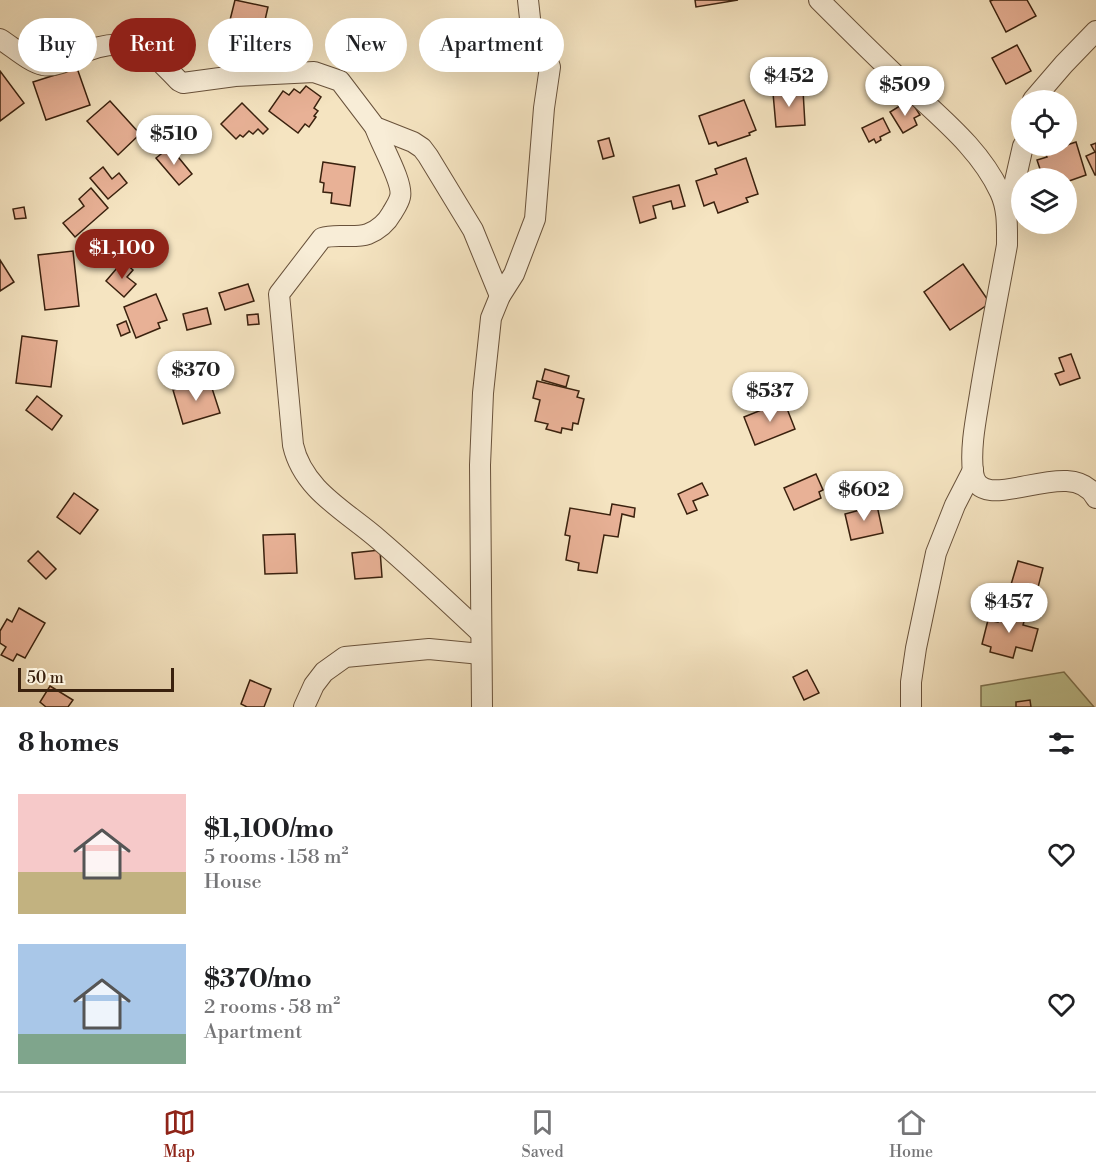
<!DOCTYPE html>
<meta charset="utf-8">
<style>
:root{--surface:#fff;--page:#f6f6f6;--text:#202124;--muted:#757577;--line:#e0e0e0;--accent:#8f2418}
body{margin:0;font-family:"Libre Bodoni",serif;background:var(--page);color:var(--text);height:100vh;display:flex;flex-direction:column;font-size:22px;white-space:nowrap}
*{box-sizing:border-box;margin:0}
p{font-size:20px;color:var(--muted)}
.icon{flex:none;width:33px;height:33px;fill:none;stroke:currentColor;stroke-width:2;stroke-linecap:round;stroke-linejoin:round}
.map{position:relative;height:707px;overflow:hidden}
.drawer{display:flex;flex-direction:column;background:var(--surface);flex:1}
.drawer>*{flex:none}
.banner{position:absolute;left:18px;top:18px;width:600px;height:54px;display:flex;gap:12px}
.tools{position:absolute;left:1011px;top:90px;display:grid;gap:12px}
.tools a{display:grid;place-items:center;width:66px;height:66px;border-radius:50%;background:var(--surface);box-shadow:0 6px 24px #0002;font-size:30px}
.scale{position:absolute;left:18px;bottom:15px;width:156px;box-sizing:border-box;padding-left:6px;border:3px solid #3a210e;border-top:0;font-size:16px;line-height:21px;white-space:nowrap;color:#3a210e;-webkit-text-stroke:4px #f8edd7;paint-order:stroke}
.price{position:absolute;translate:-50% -51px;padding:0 14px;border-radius:21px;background:#fff;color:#222;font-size:20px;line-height:39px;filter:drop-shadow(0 2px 3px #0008)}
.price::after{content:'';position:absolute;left:50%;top:36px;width:18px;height:14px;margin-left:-9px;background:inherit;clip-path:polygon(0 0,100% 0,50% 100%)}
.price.active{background:var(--accent);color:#fff}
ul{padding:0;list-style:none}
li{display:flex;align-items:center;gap:18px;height:150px;padding:0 18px}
li span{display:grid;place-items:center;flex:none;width:168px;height:120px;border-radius:0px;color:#555}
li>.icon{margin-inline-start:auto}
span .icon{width:72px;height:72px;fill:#fffc;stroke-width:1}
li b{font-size:26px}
h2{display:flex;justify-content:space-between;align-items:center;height:72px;padding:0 18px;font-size:26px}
.pill{padding:0 21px;border-radius:27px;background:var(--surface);box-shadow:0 6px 24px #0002;font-size:21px;line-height:54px}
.pill.active{background:var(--accent);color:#fff}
.dock{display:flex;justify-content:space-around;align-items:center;height:84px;border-top:2px solid var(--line);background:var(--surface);font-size:16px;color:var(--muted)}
.dock a{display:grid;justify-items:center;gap:3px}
.dock .active{color:var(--accent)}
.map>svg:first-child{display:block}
.green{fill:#bfc391;stroke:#7c7250;stroke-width:1.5}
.building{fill:#e8b196;stroke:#3a210e;stroke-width:1.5}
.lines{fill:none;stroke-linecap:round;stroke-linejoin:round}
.minor-casing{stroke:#69523b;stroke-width:22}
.minor{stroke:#f8edd7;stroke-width:20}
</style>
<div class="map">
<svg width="1096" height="707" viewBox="0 0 1096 707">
<rect width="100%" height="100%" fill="#f5e4c1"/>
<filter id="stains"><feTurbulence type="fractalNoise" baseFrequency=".00333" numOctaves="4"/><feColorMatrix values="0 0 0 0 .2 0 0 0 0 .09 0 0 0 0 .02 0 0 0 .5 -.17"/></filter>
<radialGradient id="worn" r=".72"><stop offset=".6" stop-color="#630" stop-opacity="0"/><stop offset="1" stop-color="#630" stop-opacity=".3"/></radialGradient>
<polygon class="green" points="1064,672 1094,707 981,707 981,686"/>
<g class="building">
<polygon points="235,0 268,7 263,29 230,20"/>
<polygon points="695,0 738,0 696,7"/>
<polygon points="993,0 1027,0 1036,16 1006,32 990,1"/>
<polygon points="1017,45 1031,71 1006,84 992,58"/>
<polygon points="77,68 90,105 46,120 33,82"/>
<polygon points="0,71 24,103 0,121"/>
<polygon points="306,86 321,97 314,108 318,111 314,116 316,117 309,127 305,124 298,133 269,111 283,91 289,95 294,89 300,93"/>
<polygon points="794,87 795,91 803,90 805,125 776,127 773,93 784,92 784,88"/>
<polygon points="744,100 756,130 749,133 750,135 718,146 716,142 709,144 699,116"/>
<polygon points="110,101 140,134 118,155 87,121"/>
<polygon points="906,102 908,106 913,104 920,115 914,118 917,125 903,133 890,112"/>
<polygon points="242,103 268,129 263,134 258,129 253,134 249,131 243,137 240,135 236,139 221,124"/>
<polygon points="883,118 890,132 880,137 881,140 876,143 874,139 869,142 862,128"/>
<polygon points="609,138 614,156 603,159 598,141"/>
<polygon points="1076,142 1086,175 1069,181 1070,185 1066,186 1066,178 1043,178 1037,160 1047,157 1045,152"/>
<polygon points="1096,143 1096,175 1095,175 1086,156 1095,152 1091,145"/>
<polygon points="170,147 192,174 179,185 156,158"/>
<polygon points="746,158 758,194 746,198 748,202 718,213 714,202 704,206 696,181 717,174 715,169"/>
<polygon points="323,162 355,167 350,206 331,203 332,193 323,192 324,183 320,182"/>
<polygon points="103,167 112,179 119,173 127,183 108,199 90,178"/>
<polygon points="679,185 685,206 673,209 671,201 653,206 656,218 640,223 633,197"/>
<polygon points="91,188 108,208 75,237 63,223 84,206 79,199"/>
<polygon points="24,207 26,218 15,219 13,209"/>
<polygon points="73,251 79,306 45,310 38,255"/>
<polygon points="0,260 14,282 0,291"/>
<polygon points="123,261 133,270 127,277 136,284 124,297 106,281"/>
<polygon points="963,264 990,303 950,330 924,292"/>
<polygon points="248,284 254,301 225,310 219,293"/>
<polygon points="156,294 167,320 158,323 160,328 136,338 124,307"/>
<polygon points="207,308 211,324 187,330 183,314"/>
<polygon points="258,314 259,324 248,325 247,315"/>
<polygon points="126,321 130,332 121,336 117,325"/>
<polygon points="22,336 57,341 51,387 16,383"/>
<polygon points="1071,354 1080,378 1060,385 1055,374 1064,371 1059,358"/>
<polygon points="545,369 569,376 566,387 542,380"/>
<polygon points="209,379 220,413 183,424 173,390"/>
<polygon points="537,381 579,391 577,397 584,399 578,424 573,423 572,430 562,428 561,433 546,429 548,424 535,421 540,400 533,398"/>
<polygon points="37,396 62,416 52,430 26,410"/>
<polygon points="784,401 795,429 755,445 744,417"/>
<polygon points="816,474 823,490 819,492 821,498 794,510 784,488"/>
<polygon points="702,483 708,495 693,501 697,510 687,514 678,494"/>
<polygon points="74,493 98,510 80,534 57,517"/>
<polygon points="876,501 883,533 851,540 845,514 860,510 859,505"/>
<polygon points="612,504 635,508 634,517 622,514 618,537 604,535 597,573 578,570 579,563 566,560 570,536 565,535 570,508 610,515"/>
<polygon points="295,534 297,573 265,574 263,535"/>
<polygon points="380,550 382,577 355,579 352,553"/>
<polygon points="38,551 56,569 46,579 28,561"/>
<polygon points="1018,561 1043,568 1036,595 1010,588"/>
<polygon points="19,608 45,623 25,658 17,654 13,661 1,655 6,647 0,643 0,631 7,619 12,622"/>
<polygon points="1001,609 1026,615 1023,625 1038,629 1032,651 1016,647 1013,658 990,652 991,647 982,644 988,620 998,622"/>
<polygon points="807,670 819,693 804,700 793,677"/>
<polygon points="250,680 271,689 264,707 247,707 241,704"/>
<polygon points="50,686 73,700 68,707 46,707 40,702"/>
<polygon points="1030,700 1031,707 1016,707 1016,702"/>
</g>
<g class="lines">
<g class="minor-casing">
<g id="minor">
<path d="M819,0C847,28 875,56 904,83C939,117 979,147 1000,192C1008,209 1007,227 1007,245C998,295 988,344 980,394C976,419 970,447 973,472C979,521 1071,451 1096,498"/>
<path d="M0,39C13,47 29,62 43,65C56,67 67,61 78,55C102,43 134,38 156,58C164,65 171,73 179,81L183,83L235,76L314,72L340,81L375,127L413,142L422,148L428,156L473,230L500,296"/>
<polyline points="1033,100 1064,64 1096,31"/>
<path d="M375,127C380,143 404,183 400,197C399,202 395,208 392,213C387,222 378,230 368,234C353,239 336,233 322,238L279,294L293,445C303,490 346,511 378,539C413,569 447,601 481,633"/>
<polyline points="1008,212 1023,146"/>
<polyline points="304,707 314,685 324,672 345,657 429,649 481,654"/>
<polyline points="482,707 480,465 483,393 491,318 500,296 514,274 535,219 544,108 550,67 546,56 532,37 528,0"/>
<polyline points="911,707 911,682 916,648 936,553 955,505 973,470"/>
</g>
</g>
<use href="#minor" class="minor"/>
</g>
<rect width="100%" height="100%" filter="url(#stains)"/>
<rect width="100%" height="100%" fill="url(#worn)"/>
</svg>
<div class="tools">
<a><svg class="icon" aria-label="locate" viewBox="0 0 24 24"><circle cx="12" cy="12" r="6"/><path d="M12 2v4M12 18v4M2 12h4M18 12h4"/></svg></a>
<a><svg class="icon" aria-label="layers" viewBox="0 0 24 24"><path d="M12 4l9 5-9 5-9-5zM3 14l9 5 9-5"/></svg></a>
</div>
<div class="scale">50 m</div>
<b class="price" style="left:789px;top:108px">$452</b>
<b class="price" style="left:905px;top:117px">$509</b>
<b class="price" style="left:174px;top:166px">$510</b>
<b class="price active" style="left:122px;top:280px">$1,100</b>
<b class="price" style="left:196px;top:402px">$370</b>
<b class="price" style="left:770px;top:423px">$537</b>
<b class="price" style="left:864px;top:522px">$602</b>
<b class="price" style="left:1009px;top:634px">$457</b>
<div class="banner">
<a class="pill">Buy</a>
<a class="pill active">Rent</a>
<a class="pill">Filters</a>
<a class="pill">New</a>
<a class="pill">Apartment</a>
</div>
</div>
<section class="drawer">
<h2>8 homes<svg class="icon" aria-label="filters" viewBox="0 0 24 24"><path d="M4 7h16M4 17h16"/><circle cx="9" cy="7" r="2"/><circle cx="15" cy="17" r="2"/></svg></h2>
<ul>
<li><span style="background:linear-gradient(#f6c9c9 65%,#c2b280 0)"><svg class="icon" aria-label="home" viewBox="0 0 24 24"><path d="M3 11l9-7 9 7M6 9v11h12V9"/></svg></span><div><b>$1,100/mo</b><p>5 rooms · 158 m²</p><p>House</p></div><svg class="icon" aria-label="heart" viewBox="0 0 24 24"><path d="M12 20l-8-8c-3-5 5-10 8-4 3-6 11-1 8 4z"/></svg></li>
<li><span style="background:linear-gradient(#a9c7e8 75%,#7fa58c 0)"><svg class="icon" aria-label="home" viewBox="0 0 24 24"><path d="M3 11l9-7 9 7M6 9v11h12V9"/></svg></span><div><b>$370/mo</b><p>2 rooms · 58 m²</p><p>Apartment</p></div><svg class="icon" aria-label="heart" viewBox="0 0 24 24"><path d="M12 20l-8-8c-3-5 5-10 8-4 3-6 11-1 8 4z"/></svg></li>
</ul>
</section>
<nav class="dock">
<a class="active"><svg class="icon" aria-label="map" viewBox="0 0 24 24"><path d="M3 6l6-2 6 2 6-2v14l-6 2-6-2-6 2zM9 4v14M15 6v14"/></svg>Map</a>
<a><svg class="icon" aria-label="saved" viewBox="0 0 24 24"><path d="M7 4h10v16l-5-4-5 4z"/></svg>Saved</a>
<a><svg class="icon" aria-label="home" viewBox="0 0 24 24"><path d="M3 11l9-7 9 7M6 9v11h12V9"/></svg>Home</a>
</nav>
